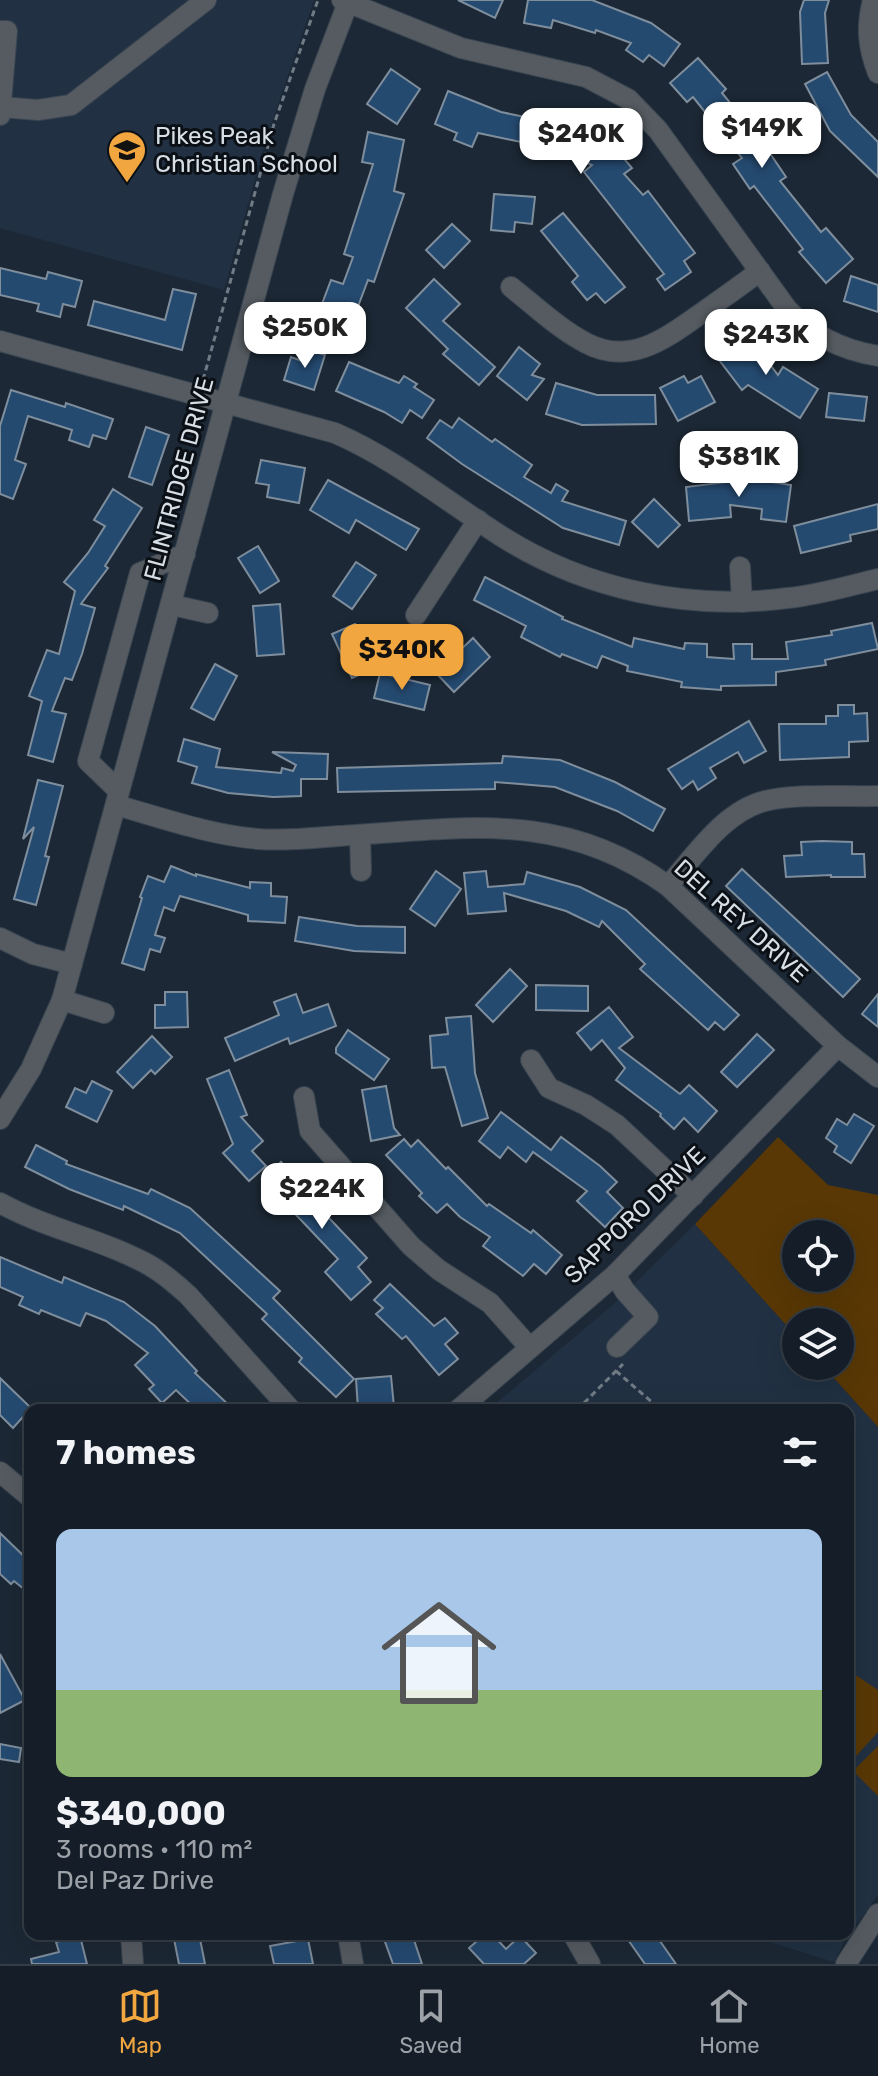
<!DOCTYPE html>
<meta charset="utf-8">
<style>
:root{--surface:#151e28;--page:#1e2730;--text:#f1f3f6;--muted:#9da2a8;--line:#343c45;--accent:#f1a640}
body{margin:0;font-family:Rubik,sans-serif;background:var(--page);color:var(--text);height:100vh;display:flex;flex-direction:column;font-size:30px;white-space:nowrap}
*{box-sizing:border-box;margin:0}
p{font-size:26px;color:var(--muted)}
.icon{flex:none;width:44px;height:44px;fill:none;stroke:currentColor;stroke-width:2;stroke-linecap:round;stroke-linejoin:round}
.map{position:relative;flex:1;overflow:hidden}
.details{position:absolute;left:24px;top:1404px;width:830px;height:536px;display:flex;flex-direction:column;background:var(--surface);border-radius:16px;box-shadow:0 8px 32px #0002,0 0 0 2px var(--line)}
.details>*{flex:none}
.buttons{position:absolute;left:782px;top:1220px;display:grid;gap:16px}
.buttons a{display:grid;place-items:center;width:72px;height:72px;border-radius:50%;background:var(--surface);box-shadow:0 8px 32px #0002,0 0 0 2px var(--line);font-size:40px}
.price{position:absolute;translate:-50% -68px;padding:0 18px;border-radius:16px;background:#fff;color:#222;font-size:26px;line-height:52px;filter:drop-shadow(0 2px 4px #0008)}
.price::after{content:'';position:absolute;left:50%;top:48px;width:24px;height:18px;margin-left:-12px;background:inherit;clip-path:polygon(0 0,100% 0,50% 100%)}
.price.selected{background:var(--accent);color:#111}
ul{padding:0;list-style:none}
li{display:grid;align-content:center;gap:16px;height:424px;padding:0 32px}
li span{display:grid;place-items:center;height:248px;border-radius:16px;color:#555}
li>.icon{margin-inline-start:auto}
span .icon{width:144px;height:144px;fill:#fffc;stroke-width:1}
li b{font-size:34px}
h2{display:flex;justify-content:space-between;align-items:center;height:96px;padding:0 32px;font-size:34px}
.tabs{display:flex;justify-content:space-around;align-items:center;height:112px;border-top:2px solid var(--line);background:var(--surface);font-size:22px;color:var(--muted)}
.tabs a{display:grid;justify-items:center;gap:4px}
.tabs .selected{color:var(--accent)}
.map>svg:first-child{display:block}
.built{fill:#213143}
.green{fill:#593805;fill-rule:evenodd}
.building{fill:#254a70;stroke:#7f8e9d;stroke-width:2}
.lines{fill:none;stroke-linecap:round;stroke-linejoin:round}
.minor-casing{stroke:#3a4551;stroke-width:22}
.path{stroke:#717b85;stroke-width:3;stroke-dasharray:6 4;stroke-linecap:butt}
.minor{stroke:#555b61;stroke-width:20}
.labels{text-anchor:middle;stroke-width:6;stroke-linejoin:round;paint-order:stroke}
.poi-label{font-size:24px;fill:#d6dee6;stroke:#0b1016;text-anchor:start}
.street-label{font-size:24px;fill:#d6dee6;stroke:#0b1016}
</style>
<div class="map">
<svg width="878" height="1964" viewBox="0 0 878 1964">
<rect width="100%" height="100%" fill="#1c2835"/>
<g class="built">
<polygon points="0,0 314,0 266,140 224,290 0,228"/>
<polygon points="695,1224 796,1336 796,1366 823,1366 878,1427 878,1895 845,1940 834,1962 744,1934 848,1934 848,1410 488,1410 615,1303"/>
</g>
<g class="green">
<path d="M778,1137L828,1185L878,1195V1427L823,1366H840V1322H796V1336L695,1224ZM840,1234V1278H796V1234Z"/>
<polygon points="848,1670 878,1690 878,1732 848,1765"/>
<polygon points="878,1746 878,1796 853,1771"/>
</g>
<g class="building">
<polygon points="458,0 503,0 495,18"/>
<polygon points="528,0 592,0 651,23 680,44 664,66 649,55 643,62 626,50 631,43 596,30 595,33 553,20 551,28 524,23"/>
<polygon points="804,0 829,0 825,13 828,63 802,64 800,12"/>
<polygon points="698,58 726,89 722,93 763,143 786,177 780,181 821,232 826,228 853,259 826,283 799,252 803,249 754,186 750,189 733,164 742,158 693,97 687,102 670,83"/>
<polygon points="391,69 420,89 397,124 367,104"/>
<polygon points="827,72 851,115 878,142 878,177 830,131 805,84"/>
<polygon points="448,91 501,112 563,125 612,149 614,147 632,168 624,174 643,195 648,191 695,253 684,261 691,272 665,290 657,279 664,274 584,172 592,165 541,141 540,146 478,133 472,147 454,140 457,133 435,124"/>
<polygon points="368,132 404,140 394,191 404,194 374,282 368,280 348,333 316,320 331,280 343,284 353,257 344,254 373,164 362,162"/>
<polygon points="494,194 535,197 532,224 515,222 514,232 491,230"/>
<polygon points="563,213 625,287 605,303 596,293 587,300 572,282 578,276 541,231"/>
<polygon points="452,224 470,241 444,268 426,250"/>
<polygon points="0,268 46,279 48,272 82,281 75,307 63,304 60,317 37,311 39,304 0,295"/>
<polygon points="851,276 878,285 878,312 844,301"/>
<polygon points="434,279 460,304 443,321 495,367 479,385 443,354 448,349 406,308"/>
<polygon points="173,289 196,294 182,350 88,325 94,301 165,320"/>
<polygon points="746,333 778,375 783,367 818,389 800,418 748,385 742,390 716,356"/>
<polygon points="519,347 540,364 532,375 544,379 527,400 497,376"/>
<polygon points="306,349 325,355 314,390 284,380 291,357 302,361"/>
<polygon points="349,362 399,383 404,376 417,384 414,387 434,400 422,418 410,410 402,423 384,412 336,391"/>
<polygon points="684,376 688,383 701,376 715,402 678,421 660,388"/>
<polygon points="556,383 597,395 655,395 656,424 582,425 546,414"/>
<polygon points="11,390 65,407 66,403 113,419 106,439 93,435 89,447 69,440 72,430 28,416 15,460 26,464 13,499 0,494 0,426"/>
<polygon points="829,393 867,397 864,421 826,417"/>
<polygon points="459,418 492,442 495,439 532,465 524,477 551,493 556,484 568,491 562,501 626,521 619,545 563,528 462,464 427,438 440,420 452,428"/>
<polygon points="146,427 169,435 152,485 129,477"/>
<polygon points="261,460 305,468 299,503 267,497 269,485 256,483"/>
<polygon points="751,479 791,485 786,522 761,519 762,509 730,505 731,517 689,521 686,487"/>
<polygon points="328,480 419,529 406,550 356,520 349,533 310,510"/>
<polygon points="113,489 142,508 105,566 108,568 81,604 95,608 82,654 72,680 65,678 52,711 66,714 53,762 28,755 42,701 29,696 47,650 59,654 75,591 64,582 88,553 105,526 94,520"/>
<polygon points="654,499 680,525 658,547 632,522"/>
<polygon points="878,504 878,529 850,535 851,541 801,553 794,526"/>
<polygon points="258,546 279,581 260,593 238,558"/>
<polygon points="356,562 376,575 352,609 333,596"/>
<polygon points="485,577 563,617 562,619 632,647 634,638 684,649 685,643 707,644 707,657 734,659 733,644 752,644 752,659 788,659 786,642 832,635 831,631 872,623 878,649 825,660 826,665 776,672 776,685 721,686 721,690 681,687 682,682 627,671 628,666 602,656 597,668 562,654 560,657 521,637 526,626 474,600"/>
<polygon points="280,604 284,654 257,656 253,606"/>
<polygon points="355,624 375,668 352,678 332,634"/>
<polygon points="473,638 490,657 454,692 436,673"/>
<polygon points="215,664 237,676 214,720 191,708"/>
<polygon points="380,673 430,685 424,710 374,698"/>
<polygon points="838,705 854,705 854,714 867,713 868,741 849,742 849,757 780,760 779,724 826,724 826,716 838,716"/>
<polygon points="749,721 766,751 744,763 738,752 710,768 716,778 698,790 693,781 682,789 668,769"/>
<polygon points="184,739 220,749 216,767 281,773 282,768 293,771 296,765 272,752 328,754 327,779 301,779 301,796 273,797 228,793 192,783 197,767 178,761"/>
<polygon points="503,756 560,760 615,782 665,809 653,831 617,811 555,787 495,782 495,789 338,792 337,768 502,763"/>
<polygon points="38,780 63,786 45,856 49,857 36,905 14,899 34,827 23,839"/>
<polygon points="822,841 852,842 852,854 864,854 865,877 831,877 831,875 786,877 784,856 802,855 801,842"/>
<polygon points="171,866 196,876 196,874 250,888 250,882 271,883 271,896 287,897 285,923 248,921 248,915 180,896 174,911 164,907 155,935 165,938 160,952 150,949 144,970 122,963 142,898 140,897 148,876 164,882"/>
<polygon points="742,869 860,979 843,997 726,886"/>
<polygon points="436,871 461,889 435,926 410,909"/>
<polygon points="486,871 488,887 524,884 527,872 580,887 626,910 739,1015 724,1030 715,1022 708,1030 640,969 645,964 602,921 599,927 566,911 504,893 506,911 468,914 464,873"/>
<polygon points="299,917 357,926 405,927 405,953 354,951 295,941"/>
<polygon points="510,969 527,986 493,1022 476,1005"/>
<polygon points="536,985 588,986 588,1011 536,1010"/>
<polygon points="165,992 187,992 188,1027 155,1028 155,1005 165,1005"/>
<polygon points="296,994 303,1013 328,1004 336,1026 290,1044 288,1038 235,1061 225,1038 279,1015 274,1002"/>
<polygon points="878,994 878,1027 862,1014"/>
<polygon points="609,1007 633,1037 619,1048 680,1094 689,1085 717,1111 698,1132 684,1118 674,1129 660,1116 661,1114 616,1080 625,1068 602,1040 591,1050 577,1033"/>
<polygon points="471,1016 475,1073 488,1118 462,1126 445,1067 432,1068 430,1036 448,1034 446,1018"/>
<polygon points="348,1030 389,1059 374,1080 336,1053 336,1048"/>
<polygon points="757,1034 774,1050 737,1087 721,1072"/>
<polygon points="152,1036 172,1057 155,1074 151,1070 133,1088 117,1072"/>
<polygon points="229,1070 247,1115 241,1117 263,1141 252,1151 266,1166 249,1181 223,1153 233,1144 207,1079"/>
<polygon points="92,1081 112,1091 97,1122 66,1107 75,1088 86,1093"/>
<polygon points="386,1086 394,1128 400,1135 371,1141 362,1090"/>
<polygon points="501,1112 551,1150 561,1137 600,1166 617,1182 607,1192 623,1208 605,1227 577,1201 587,1191 533,1152 526,1162 508,1147 500,1158 479,1141"/>
<polygon points="854,1114 874,1126 851,1163 834,1152 837,1146 826,1138 837,1119 847,1125"/>
<polygon points="404,1139 411,1147 418,1140 446,1169 448,1167 487,1206 489,1204 531,1233 533,1230 562,1255 546,1274 534,1264 523,1276 483,1246 490,1237 460,1217 447,1204 437,1213 419,1196 422,1193 386,1155"/>
<polygon points="36,1145 67,1161 66,1164 148,1194 151,1189 190,1208 280,1291 273,1298 354,1379 336,1397 299,1362 302,1358 262,1319 267,1314 180,1233 124,1206 123,1210 69,1189 25,1167"/>
<polygon points="281,1162 312,1196 310,1198 367,1258 358,1267 371,1282 351,1300 325,1272 338,1259 262,1179"/>
<polygon points="0,1257 62,1283 64,1277 124,1302 155,1326 197,1371 195,1373 234,1410 197,1410 176,1390 162,1403 149,1389 154,1385 135,1365 148,1353 106,1321 86,1313 80,1326 41,1310 39,1314 19,1305 23,1297 0,1287"/>
<polygon points="390,1284 434,1326 445,1318 458,1333 445,1344 458,1359 439,1375 406,1336 402,1339 376,1314 383,1308 374,1300"/>
<polygon points="391,1376 394,1407 358,1409 356,1379"/>
<polygon points="0,1378 31,1408 13,1428 0,1415"/>
<polygon points="0,1533 30,1562 30,1594 14,1581 11,1584 0,1574"/>
<polygon points="0,1654 25,1700 0,1713"/>
<polygon points="0,1744 21,1748 19,1762 0,1759"/>
<polygon points="173,1934 199,1934 205,1964 179,1964"/>
<polygon points="399,1934 412,1934 422,1964 393,1964 384,1939"/>
<polygon points="485,1934 492,1934 506,1949 520,1936 536,1953 524,1964 484,1964 469,1948"/>
<polygon points="624,1934 655,1934 676,1964 645,1964"/>
<polygon points="80,1936 87,1964 32,1964 31,1959 59,1952 56,1942"/>
<polygon points="308,1939 313,1964 274,1964 270,1946"/>
</g>
<g class="lines">
<g class="minor-casing">
<g id="minor">
<path d="M342,0L461,48L586,77L628,99L658,130L787,309C812,336 842,350 878,356"/>
<path d="M873,0C866,27 868,47 878,73"/>
<polyline points="0,31 7,31 0,115"/>
<polyline points="1,107 38,110 71,105 206,0"/>
<path d="M511,287C535,306 559,329 586,343C629,366 665,339 699,315C720,300 740,286 760,271"/>
<path d="M0,341L335,433C395,459 446,501 501,536C586,590 689,611 788,598C819,595 848,586 878,579"/>
<polyline points="740,567 742,602"/>
<polyline points="172,605 208,613"/>
<polyline points="416,615 478,520"/>
<polyline points="119,791 88,761 140,573 185,554"/>
<path d="M116,805C162,818 210,835 258,839C285,841 312,838 338,836C462,829 560,808 668,886L838,1046L878,1077"/>
<polyline points="360,835 361,871"/>
<path d="M668,886C695,856 724,811 765,801C798,793 844,797 878,796"/>
<polyline points="0,938 33,954 72,964"/>
<polyline points="62,1000 104,1013"/>
<polyline points="531,1060 549,1088 586,1105 617,1125 693,1196"/>
<polyline points="304,1097 310,1131 411,1246 439,1270 490,1303 530,1348"/>
<polyline points="0,1119 31,1069 62,1000 283,194 315,89 349,0"/>
<path d="M0,1203C47,1229 102,1239 149,1265C163,1273 176,1284 188,1295L291,1410"/>
<polyline points="615,1275 625,1291 648,1317 617,1347"/>
<polyline points="458,1410 615,1275 838,1046"/>
<polyline points="0,1472 30,1497"/>
<polyline points="131,1934 133,1964"/>
<polyline points="348,1934 353,1964"/>
<polyline points="573,1934 590,1964"/>
<polyline points="846,1964 878,1914"/>
</g>
</g>
<g class="path">
<polyline points="203,380 274,124 318,0"/>
<polyline points="616,1371 661,1410"/>
<polyline points="577,1410 623,1364"/>
</g>
<use href="#minor" class="minor"/>
</g>
<defs>
<g id="school-pin" transform="scale(2)"><path d="M0 17L-7.5 6A9.5 9.5 0 1 1 7.5 6Z" fill="#f1a640" stroke="#0b1016"/><path d="M0-5L7-2L0 1L-7-2ZM-4 1L0 2.5L4 1V4Q0 6-4 4Z" fill="#111"/></g>
</defs>
<g fill-rule="evenodd">
<use href="#school-pin" x="127" y="150"/>
</g>
<g class="labels">
<g class="poi-label">
<text x="155" y="144">Pikes Peak<tspan x="155" dy="28">Christian School</tspan></text>
</g>
<g class="street-label">
<text transform="translate(179 479) rotate(-75)" y="8">FLINTRIDGE DRIVE</text>
<text transform="translate(741 921) rotate(42)" y="8">DEL REY DRIVE</text>
<text transform="translate(635 1215) rotate(-44)" y="8">SAPPORO DRIVE</text>
</g>
</g>
</svg>
<div class="buttons">
<a><svg class="icon" aria-label="locate" viewBox="0 0 24 24"><circle cx="12" cy="12" r="6"/><path d="M12 2v4M12 18v4M2 12h4M18 12h4"/></svg></a>
<a><svg class="icon" aria-label="layers" viewBox="0 0 24 24"><path d="M12 4l9 5-9 5-9-5zM3 14l9 5 9-5"/></svg></a>
</div>
<b class="price" style="left:762px;top:170px">$149K</b>
<b class="price" style="left:581px;top:176px">$240K</b>
<b class="price" style="left:305px;top:370px">$250K</b>
<b class="price" style="left:766px;top:377px">$243K</b>
<b class="price" style="left:739px;top:499px">$381K</b>
<b class="price selected" style="left:402px;top:692px">$340K</b>
<b class="price" style="left:322px;top:1231px">$224K</b>
<section class="details">
<h2>7 homes<svg class="icon" aria-label="filters" viewBox="0 0 24 24"><path d="M4 7h16M4 17h16"/><circle cx="9" cy="7" r="2"/><circle cx="15" cy="17" r="2"/></svg></h2>
<ul>
<li><span style="background:linear-gradient(#a9c7e8 65%,#8fb573 0)"><svg class="icon" aria-label="home" viewBox="0 0 24 24"><path d="M3 11l9-7 9 7M6 9v11h12V9"/></svg></span><div><b>$340,000</b><p>3 rooms · 110 m²</p><p>Del Paz Drive</p></div></li>
</ul>
</section>
</div>
<nav class="tabs">
<a class="selected"><svg class="icon" aria-label="map" viewBox="0 0 24 24"><path d="M3 6l6-2 6 2 6-2v14l-6 2-6-2-6 2zM9 4v14M15 6v14"/></svg>Map</a>
<a><svg class="icon" aria-label="saved" viewBox="0 0 24 24"><path d="M7 4h10v16l-5-4-5 4z"/></svg>Saved</a>
<a><svg class="icon" aria-label="home" viewBox="0 0 24 24"><path d="M3 11l9-7 9 7M6 9v11h12V9"/></svg>Home</a>
</nav>
